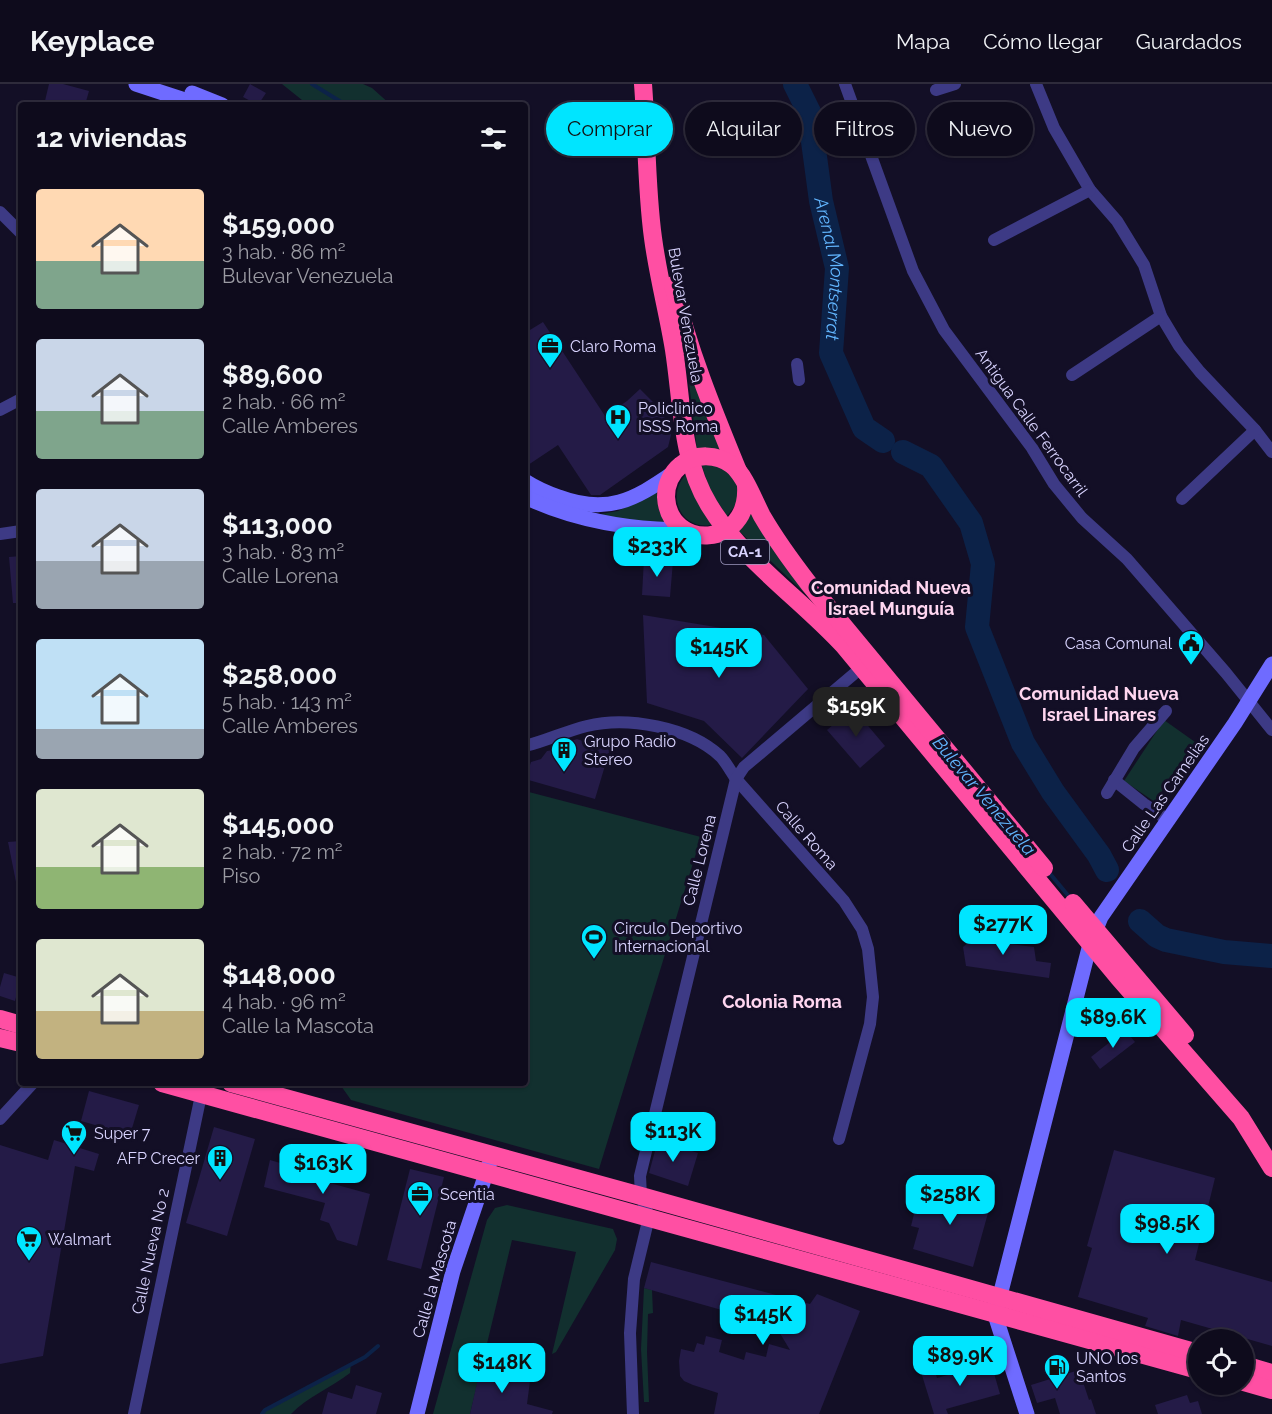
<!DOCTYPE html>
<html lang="es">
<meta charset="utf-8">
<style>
:root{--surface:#0e0b1c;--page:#1c1929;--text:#f1f3f6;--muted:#9b9ba3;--line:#2e2b3b;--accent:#00e5ff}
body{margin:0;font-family:Raleway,sans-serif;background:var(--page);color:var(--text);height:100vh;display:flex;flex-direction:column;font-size:22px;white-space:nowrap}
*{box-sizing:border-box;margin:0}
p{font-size:20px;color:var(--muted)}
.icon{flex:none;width:33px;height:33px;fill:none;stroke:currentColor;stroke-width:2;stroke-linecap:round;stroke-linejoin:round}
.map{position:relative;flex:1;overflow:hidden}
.details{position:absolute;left:18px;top:18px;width:510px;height:984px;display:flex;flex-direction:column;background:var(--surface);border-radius:6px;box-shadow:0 2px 4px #0004,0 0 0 2px var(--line)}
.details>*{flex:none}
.top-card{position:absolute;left:546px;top:18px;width:570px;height:54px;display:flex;gap:12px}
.controls{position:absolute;left:1188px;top:1245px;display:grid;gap:12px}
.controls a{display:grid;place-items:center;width:66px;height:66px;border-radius:50%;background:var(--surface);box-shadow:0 2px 4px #0004,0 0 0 2px var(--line);font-size:30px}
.price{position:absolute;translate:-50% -51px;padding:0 14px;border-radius:12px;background:var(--accent);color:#111;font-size:20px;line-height:39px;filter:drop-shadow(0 2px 3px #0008)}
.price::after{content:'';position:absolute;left:50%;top:36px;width:18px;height:14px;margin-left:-9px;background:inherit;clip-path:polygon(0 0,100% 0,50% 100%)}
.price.active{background:#222;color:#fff}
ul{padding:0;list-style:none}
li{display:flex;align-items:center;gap:18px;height:150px;padding:0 18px}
li span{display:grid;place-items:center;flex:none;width:168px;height:120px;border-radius:6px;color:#555}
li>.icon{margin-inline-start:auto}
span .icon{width:72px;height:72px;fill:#fffc;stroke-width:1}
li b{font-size:26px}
h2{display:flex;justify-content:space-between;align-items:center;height:72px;padding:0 18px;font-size:26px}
.tag{padding:0 21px;border-radius:27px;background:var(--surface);box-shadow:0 2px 4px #0004,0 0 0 2px var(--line);font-size:21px;line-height:54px}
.tag.active{background:var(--accent);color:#111}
header{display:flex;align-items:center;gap:36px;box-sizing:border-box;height:84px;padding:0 30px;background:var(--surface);border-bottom:2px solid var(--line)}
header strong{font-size:28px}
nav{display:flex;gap:33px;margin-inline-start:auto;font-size:21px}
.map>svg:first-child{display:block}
.green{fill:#12302f}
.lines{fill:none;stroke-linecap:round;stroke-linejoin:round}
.stream{stroke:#0c2248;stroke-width:4}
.river{stroke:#0c2248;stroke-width:24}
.building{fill:#241b47}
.street{stroke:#3d3a85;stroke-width:12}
.secondary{stroke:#6f6bff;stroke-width:15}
.highway{stroke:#ff4fa3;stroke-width:18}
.labels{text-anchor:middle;stroke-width:6;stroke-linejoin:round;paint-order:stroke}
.shield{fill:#130f26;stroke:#9e99be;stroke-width:1.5}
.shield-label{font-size:15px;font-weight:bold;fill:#d9d4ff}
.street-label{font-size:16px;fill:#d9d4ff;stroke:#130f26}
.poi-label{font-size:16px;fill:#d9d4ff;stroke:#130f26;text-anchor:start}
.water-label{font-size:18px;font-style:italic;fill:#62b6ff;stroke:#130f26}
.neighbourhood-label{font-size:18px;font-weight:bold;fill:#ffd6f0;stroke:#130f26}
</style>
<header>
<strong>Keyplace</strong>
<nav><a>Mapa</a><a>Cómo llegar</a><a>Guardados</a></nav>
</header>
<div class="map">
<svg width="1272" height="1330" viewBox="0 0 1272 1330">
<rect width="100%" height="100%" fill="#130f26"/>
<g class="green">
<polygon points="282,0 363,0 372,4 391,21 316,21 302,16"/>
<polygon points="682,239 728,370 697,366"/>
<polygon points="701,379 722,381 740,400 738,418 727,432 710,406"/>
<path d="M690,387L715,440C680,450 663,407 690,387Z"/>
<polygon points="664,404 671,440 601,436 601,430 618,427"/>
<polygon points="750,421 815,519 738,446"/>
<polygon points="1164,636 1195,658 1155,718 1124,697"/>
<polygon points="525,707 701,753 599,1085 351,1016 339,999 525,999"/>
<polygon points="507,1121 613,1145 617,1155 615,1166 556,1268 552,1270 576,1168 512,1156 470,1330 433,1330 487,1136 495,1124"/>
<polygon points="644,1204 652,1206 653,1229 648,1230 647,1268 649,1318 644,1318 641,1265"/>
<path d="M351,1279L350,1289C331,1304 307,1313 291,1330H262L265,1326Z"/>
</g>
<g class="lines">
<g class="stream">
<polyline points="312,0 346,21"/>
<polyline points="1047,786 1071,815"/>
<polyline points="262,1330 265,1326 365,1273 378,1262"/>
</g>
<g class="river">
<path id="s1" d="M795,0L809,28L821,117L837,184L831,269L864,344L883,357"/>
<polyline points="903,368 931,382 971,439 983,480 977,543 1023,659 1053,708 1099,771 1107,786"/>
<polyline points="1140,837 1157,852 1166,856 1224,868 1272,872"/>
</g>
</g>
<g class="building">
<polygon points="49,0 63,0 89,7 85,21 44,21"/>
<polygon points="250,0 266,9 258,21 243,13"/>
<polygon points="543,238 605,332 627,317 640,305 655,320 669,339 671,351 668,363 600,411 591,411 558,361 525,383 525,249"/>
<polygon points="21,472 21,519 13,519 9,473"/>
<polygon points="644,475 673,477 670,513 642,511"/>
<polygon points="643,531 764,551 808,605 742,674 704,637 647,619"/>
<polygon points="853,624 885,662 860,684 827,646"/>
<polygon points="577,655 600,663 603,656 613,655 595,715 525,695 525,682 530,681 531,678 541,675 547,667 560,665 562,660"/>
<polygon points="21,757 21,798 16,798 8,758"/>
<polygon points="989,841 1003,859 1034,863 1036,877 1051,879 1049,894 966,882 963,863"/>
<polygon points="4,889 21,894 15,917 0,912 0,903"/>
<polygon points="1125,946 1135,958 1100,985 1091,973"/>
<polygon points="89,1007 139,1021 130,1051 81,1037"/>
<polygon points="214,1043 255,1055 227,1152 186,1139"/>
<polygon points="54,1056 99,1070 94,1087 75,1082 43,1272 0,1280 0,1061 48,1076"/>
<polygon points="658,1056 698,1069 688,1102 649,1089"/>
<polygon points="322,1065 334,1068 332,1079 335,1080 330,1099 370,1110 357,1162 337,1156 329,1139 320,1136 325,1119 264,1103 270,1076 311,1088 315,1073 320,1074"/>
<polygon points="1114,1066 1215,1094 1195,1176 1272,1198 1272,1262 1181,1236 1178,1252 1145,1242 1148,1234 1078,1213 1092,1164 1087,1162"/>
<polygon points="410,1085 444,1093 421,1185 387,1176"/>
<polygon points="929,1103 983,1116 980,1127 988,1129 973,1183 913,1165 919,1144 911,1142 915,1126 922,1128"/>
<polygon points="651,1178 810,1220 817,1210 860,1227 819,1330 714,1330 718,1309 693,1301 684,1297 680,1292 679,1277 681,1265 694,1268 697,1259 704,1261 706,1252 722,1256 719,1268 744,1276 746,1268 766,1273 769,1260 790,1266 775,1241 644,1204"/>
<polygon points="483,1273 498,1276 494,1290 530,1297 527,1320 553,1327 552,1330 470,1330"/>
<polygon points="991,1279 1000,1310 946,1325 948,1330 934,1330 921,1288 934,1284 937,1294"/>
<polygon points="1079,1286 1089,1316 1091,1315 1096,1330 1060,1330 1055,1314 1037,1319 1031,1301"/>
<polygon points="356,1301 382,1309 376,1330 322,1330 328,1308 352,1315"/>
<polygon points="1187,1311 1190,1319 1198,1317 1202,1330 1158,1330 1155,1321"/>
</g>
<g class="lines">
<g class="street">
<polyline points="845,0 913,187 944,246 1032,364 1054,400 1082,434 1127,475 1226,589 1272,646"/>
<polyline points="1036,0 1054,44 1090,106 1117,137 1144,181 1161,232 1179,262 1200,288 1255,346 1272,368"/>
<polyline points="936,6 955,0"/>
<polyline points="0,128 21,149"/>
<polyline points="994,156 1090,106"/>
<polyline points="797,280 799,296"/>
<polyline points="1072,291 1161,232"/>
<polyline points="0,326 21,315"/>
<polyline points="1182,415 1255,346"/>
<polyline points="0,450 21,447"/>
<path d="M525,662C546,657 566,647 587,642C627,632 689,643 720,672C726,678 731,688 736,695L844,817L862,845L868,865L873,913L870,940L839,1055"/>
<polyline points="1114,696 1144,720 1168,736"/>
<polyline points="1107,709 1134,664 1166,627"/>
<polyline points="0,1035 33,999"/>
<polyline points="134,1330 201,1011"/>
<polyline points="633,1330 630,1249 634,1195 649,1133 641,1112 640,1092 736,695 744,683 861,584"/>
</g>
<g class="secondary">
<polyline points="136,0 200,21"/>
<polyline points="192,9 222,21"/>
<path d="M525,397C536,404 547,409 559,413C607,431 634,416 673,389"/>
<path d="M525,413C576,437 630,446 687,446"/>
<polyline points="417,1330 453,1187 490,1078"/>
<polyline points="1027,1330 995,1231 1090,860 1101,833 1235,639 1272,580"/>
</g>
<g class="highway">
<path d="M643,0C647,51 646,103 653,154C658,192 668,229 674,266C682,317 681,375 709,421C743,477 800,514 844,562L1118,893L1241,1034L1272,1084"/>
<path d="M673,201C688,265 713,326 738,387"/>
<path d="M746,402C750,465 669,467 666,413C666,401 671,389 681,381C695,369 717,370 732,381C745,391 754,417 762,432C776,456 792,478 809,500L1044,784"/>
<polyline points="1073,819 1185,951"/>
<polyline points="0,935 21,941"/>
<polyline points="0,954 21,959"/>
<polyline points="162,999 1198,1286"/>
<polyline points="231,999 641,1112 1198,1269"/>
<polyline points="1244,1281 1272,1289"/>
<polyline points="1244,1298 1272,1306"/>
</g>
</g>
<defs>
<g id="office-pin" transform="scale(1.35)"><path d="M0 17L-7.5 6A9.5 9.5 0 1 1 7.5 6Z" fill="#00e5ff" stroke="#130f26"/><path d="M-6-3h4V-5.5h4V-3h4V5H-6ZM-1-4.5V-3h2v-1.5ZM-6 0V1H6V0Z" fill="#111"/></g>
<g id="hospital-pin" transform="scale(1.35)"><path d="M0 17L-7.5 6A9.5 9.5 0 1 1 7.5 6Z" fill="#00e5ff" stroke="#130f26"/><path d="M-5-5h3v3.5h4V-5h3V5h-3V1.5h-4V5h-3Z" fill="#111"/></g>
<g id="civic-pin" transform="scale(1.35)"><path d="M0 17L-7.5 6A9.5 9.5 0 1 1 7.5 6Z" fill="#00e5ff" stroke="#130f26"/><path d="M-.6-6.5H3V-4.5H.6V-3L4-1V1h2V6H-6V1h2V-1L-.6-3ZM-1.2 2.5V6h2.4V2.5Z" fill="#111"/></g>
<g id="building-pin" transform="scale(1.35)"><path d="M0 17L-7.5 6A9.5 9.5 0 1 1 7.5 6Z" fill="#00e5ff" stroke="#130f26"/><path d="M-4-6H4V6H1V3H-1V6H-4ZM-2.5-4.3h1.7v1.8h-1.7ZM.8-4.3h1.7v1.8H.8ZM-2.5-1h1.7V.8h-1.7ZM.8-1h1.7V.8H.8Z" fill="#111"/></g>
<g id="stadium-pin" transform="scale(1.35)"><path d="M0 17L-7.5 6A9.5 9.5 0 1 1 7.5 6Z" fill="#00e5ff" stroke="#130f26"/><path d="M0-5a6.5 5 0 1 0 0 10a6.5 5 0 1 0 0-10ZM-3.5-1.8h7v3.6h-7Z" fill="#111"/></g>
<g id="supermarket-pin" transform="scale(1.35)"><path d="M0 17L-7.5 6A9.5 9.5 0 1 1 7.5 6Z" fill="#00e5ff" stroke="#130f26"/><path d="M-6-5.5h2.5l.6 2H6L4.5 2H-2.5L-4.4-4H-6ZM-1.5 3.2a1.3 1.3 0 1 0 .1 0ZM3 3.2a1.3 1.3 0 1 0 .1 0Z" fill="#111"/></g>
<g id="fuel-pin" transform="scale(1.35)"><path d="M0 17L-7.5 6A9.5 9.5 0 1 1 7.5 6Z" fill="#00e5ff" stroke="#130f26"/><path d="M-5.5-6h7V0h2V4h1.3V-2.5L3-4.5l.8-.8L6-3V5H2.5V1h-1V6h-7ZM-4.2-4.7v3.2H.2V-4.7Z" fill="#111"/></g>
</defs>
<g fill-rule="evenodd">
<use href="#office-pin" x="550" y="262"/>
<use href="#hospital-pin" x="618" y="333"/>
<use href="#civic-pin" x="1191" y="559"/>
<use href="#building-pin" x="564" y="666"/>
<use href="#stadium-pin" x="594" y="853"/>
<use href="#supermarket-pin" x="74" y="1049"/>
<use href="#building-pin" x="220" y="1074"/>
<use href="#office-pin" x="420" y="1110"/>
<use href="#supermarket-pin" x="29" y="1155"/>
<use href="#fuel-pin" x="1057" y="1283"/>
</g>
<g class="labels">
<rect class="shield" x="721" y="456" width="48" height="24" rx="4.5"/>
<g class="shield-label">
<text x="745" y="473">CA-1</text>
</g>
<g class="street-label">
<text transform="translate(686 231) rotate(80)" y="6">Bulevar Venezuela</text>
<text transform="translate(1032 338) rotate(54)" y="6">Antigua Calle Ferrocarril</text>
<text transform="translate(1165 709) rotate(-55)" y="6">Calle Las Camelias</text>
<text transform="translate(807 751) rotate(49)" y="6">Calle Roma</text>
<text transform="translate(699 776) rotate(-76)" y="6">Calle Lorena</text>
<text transform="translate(150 1167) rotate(-78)" y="6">Calle Nueva No 2</text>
<text transform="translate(434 1195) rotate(-74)" y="6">Calle la Mascota</text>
</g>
<g class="poi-label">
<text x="570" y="268">Claro Roma</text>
<text x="638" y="330">Policlinico<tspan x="638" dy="18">ISSS Roma</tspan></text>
<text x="1172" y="565" text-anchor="end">Casa Comunal</text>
<text x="584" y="663">Grupo Radio<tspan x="584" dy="18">Stereo</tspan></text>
<text x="614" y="850">Circulo Deportivo<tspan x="614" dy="18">Internacional</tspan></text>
<text x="94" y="1055">Super 7</text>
<text x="200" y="1080" text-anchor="end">AFP Crecer</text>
<text x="440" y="1116">Scentia</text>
<text x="48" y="1161">Walmart</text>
<text x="1076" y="1280">UNO los<tspan x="1076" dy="18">Santos</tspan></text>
</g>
<g class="water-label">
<text dy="6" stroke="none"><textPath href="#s1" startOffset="190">Arenal Montserrat</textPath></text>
<text transform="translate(984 712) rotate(50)" y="6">Bulevar Venezuela</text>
</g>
<g class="neighbourhood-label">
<text x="891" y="510">Comunidad Nueva<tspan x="891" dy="21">Israel Munguía</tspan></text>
<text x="1099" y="616">Comunidad Nueva<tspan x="1099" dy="21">Israel Linares</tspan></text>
<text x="782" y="924">Colonia Roma</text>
</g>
</g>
</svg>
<div class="controls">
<a><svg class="icon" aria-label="locate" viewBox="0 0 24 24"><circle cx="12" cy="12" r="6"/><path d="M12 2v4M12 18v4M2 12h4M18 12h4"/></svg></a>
</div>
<b class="price" style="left:657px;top:494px">$233K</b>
<b class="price" style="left:719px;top:595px">$145K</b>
<b class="price active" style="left:856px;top:654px">$159K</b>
<b class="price" style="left:1003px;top:872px">$277K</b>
<b class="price" style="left:1113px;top:965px">$89.6K</b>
<b class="price" style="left:673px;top:1079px">$113K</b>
<b class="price" style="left:323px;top:1111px">$163K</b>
<b class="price" style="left:950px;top:1142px">$258K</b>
<b class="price" style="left:1167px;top:1171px">$98.5K</b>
<b class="price" style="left:763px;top:1262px">$145K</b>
<b class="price" style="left:960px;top:1303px">$89.9K</b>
<b class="price" style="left:502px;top:1310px">$148K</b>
<div class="top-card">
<a class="tag active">Comprar</a>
<a class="tag">Alquilar</a>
<a class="tag">Filtros</a>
<a class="tag">Nuevo</a>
</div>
<section class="details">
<h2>12 viviendas<svg class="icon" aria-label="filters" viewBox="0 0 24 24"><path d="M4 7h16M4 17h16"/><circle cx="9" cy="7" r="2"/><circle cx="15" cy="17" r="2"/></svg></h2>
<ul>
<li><span style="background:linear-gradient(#ffd9b3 60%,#7fa58c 0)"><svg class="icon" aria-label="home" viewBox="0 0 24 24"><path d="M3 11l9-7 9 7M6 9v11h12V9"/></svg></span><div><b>$159,000</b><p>3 hab. · 86 m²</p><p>Bulevar Venezuela</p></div></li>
<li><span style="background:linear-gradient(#c9d6e8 60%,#7fa58c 0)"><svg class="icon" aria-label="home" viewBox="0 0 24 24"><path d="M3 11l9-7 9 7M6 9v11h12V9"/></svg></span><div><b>$89,600</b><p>2 hab. · 66 m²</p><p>Calle Amberes</p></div></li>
<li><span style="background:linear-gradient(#c9d6e8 60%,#9aa5b1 0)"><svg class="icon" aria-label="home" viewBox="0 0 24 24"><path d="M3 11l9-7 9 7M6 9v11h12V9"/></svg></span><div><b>$113,000</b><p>3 hab. · 83 m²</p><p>Calle Lorena</p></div></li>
<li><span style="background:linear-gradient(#bfe0f5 75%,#9aa5b1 0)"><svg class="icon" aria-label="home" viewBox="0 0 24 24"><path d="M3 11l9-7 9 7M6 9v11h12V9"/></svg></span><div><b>$258,000</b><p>5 hab. · 143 m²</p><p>Calle Amberes</p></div></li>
<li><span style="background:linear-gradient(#dfe7d0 65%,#8fb573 0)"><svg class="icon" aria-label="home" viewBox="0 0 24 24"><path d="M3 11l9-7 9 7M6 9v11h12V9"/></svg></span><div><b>$145,000</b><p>2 hab. · 72 m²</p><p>Piso</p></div></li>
<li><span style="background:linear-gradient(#dfe7d0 60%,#c2b280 0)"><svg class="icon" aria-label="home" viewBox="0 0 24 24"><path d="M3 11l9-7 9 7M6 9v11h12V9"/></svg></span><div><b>$148,000</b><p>4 hab. · 96 m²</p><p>Calle la Mascota</p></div></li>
</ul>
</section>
</div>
